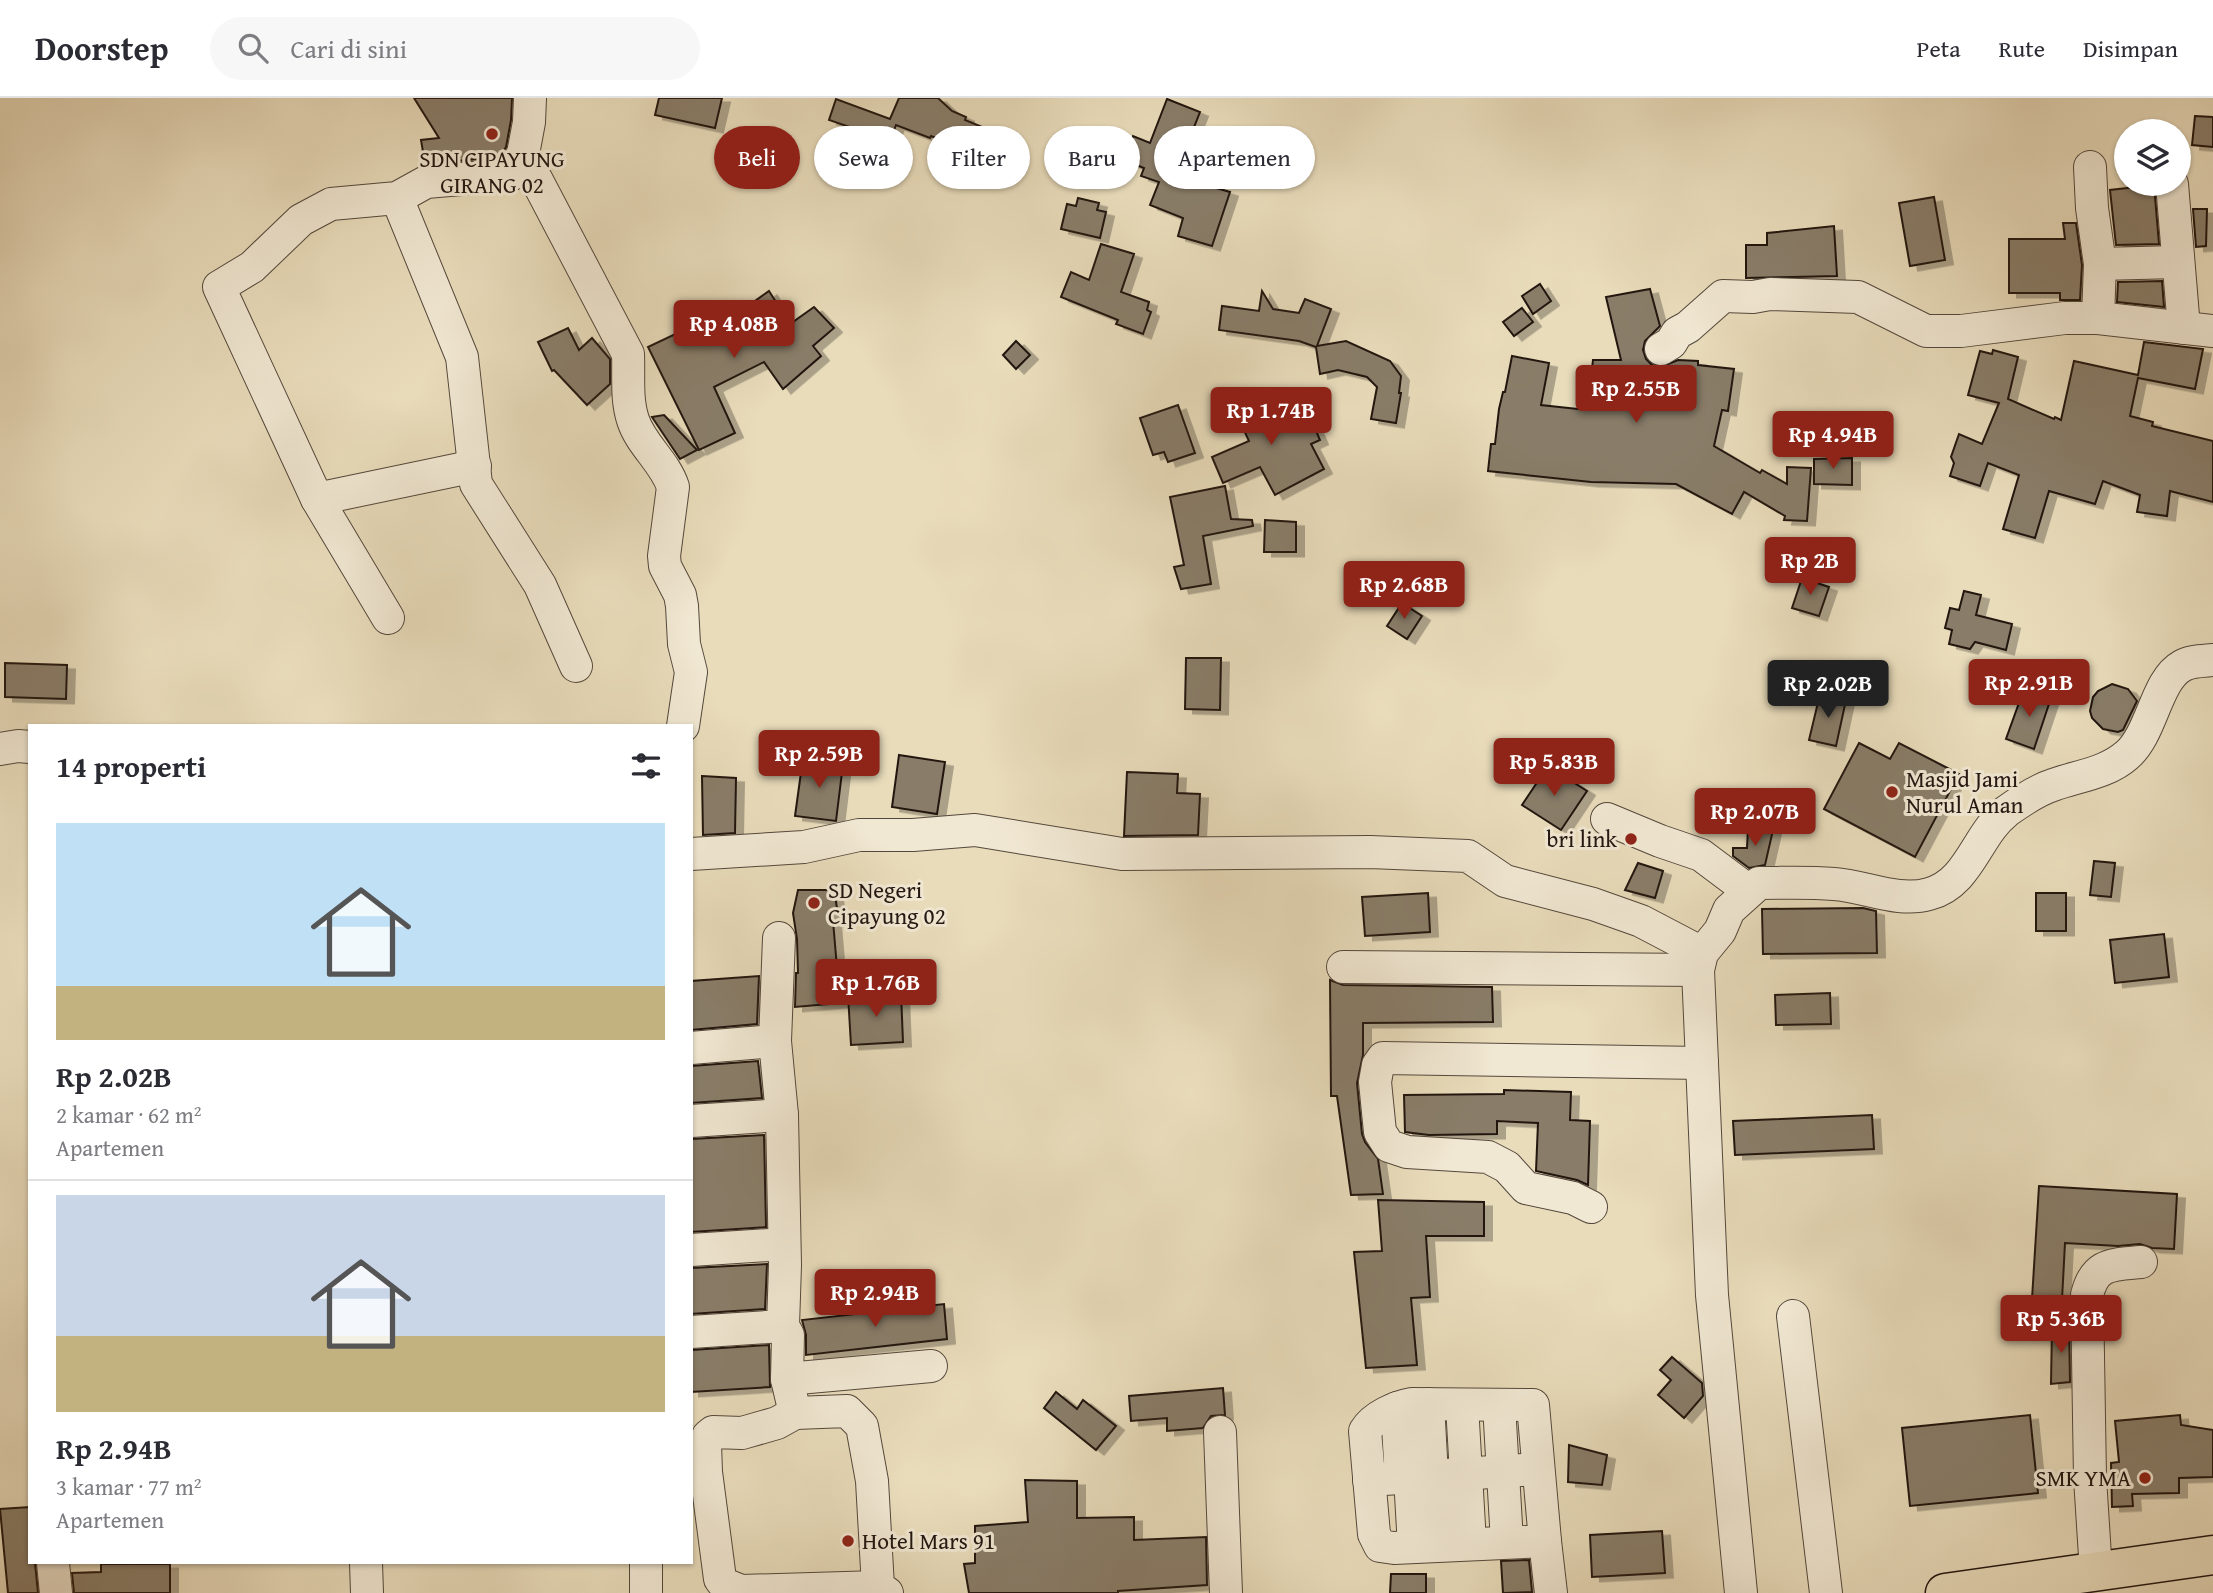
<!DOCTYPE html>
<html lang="id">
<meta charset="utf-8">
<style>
:root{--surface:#fff;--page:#f7f7f7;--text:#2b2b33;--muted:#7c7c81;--line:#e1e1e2;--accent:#8f2418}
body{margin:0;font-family:"Gentium Book Plus",serif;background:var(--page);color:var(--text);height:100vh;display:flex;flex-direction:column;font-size:26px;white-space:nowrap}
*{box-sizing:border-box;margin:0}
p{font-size:23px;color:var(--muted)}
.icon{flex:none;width:38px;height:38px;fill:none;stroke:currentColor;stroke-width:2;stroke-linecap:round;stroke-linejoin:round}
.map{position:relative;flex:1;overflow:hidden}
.drawer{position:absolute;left:28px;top:626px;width:665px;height:840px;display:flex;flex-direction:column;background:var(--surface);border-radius:0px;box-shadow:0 2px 5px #0004}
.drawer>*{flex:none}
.banner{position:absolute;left:714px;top:28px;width:665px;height:63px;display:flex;gap:14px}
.tools{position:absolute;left:2114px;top:21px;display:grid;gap:14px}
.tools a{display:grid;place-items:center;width:77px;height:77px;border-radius:50%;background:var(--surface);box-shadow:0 2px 5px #0004;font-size:35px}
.price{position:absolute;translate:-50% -60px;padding:0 16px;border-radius:7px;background:var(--accent);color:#fff;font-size:23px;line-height:46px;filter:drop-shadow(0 2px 4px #0008)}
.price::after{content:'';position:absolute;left:50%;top:42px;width:21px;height:16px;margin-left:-10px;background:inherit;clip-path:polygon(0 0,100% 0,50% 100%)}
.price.selected{background:#222;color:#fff}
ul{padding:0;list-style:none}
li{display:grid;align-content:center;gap:14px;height:371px;padding:0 28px}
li+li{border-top:2px solid var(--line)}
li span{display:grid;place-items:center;height:217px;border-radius:0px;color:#555}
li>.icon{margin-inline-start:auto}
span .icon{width:126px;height:126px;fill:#fffc;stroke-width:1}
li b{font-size:30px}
h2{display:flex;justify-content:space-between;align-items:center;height:84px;padding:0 28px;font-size:30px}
.chip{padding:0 24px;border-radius:32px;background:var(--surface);box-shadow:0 2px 5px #0004;font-size:24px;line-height:63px}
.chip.selected{background:var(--accent);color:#fff}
header{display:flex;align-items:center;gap:42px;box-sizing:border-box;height:98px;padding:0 35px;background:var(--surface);border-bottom:2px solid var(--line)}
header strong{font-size:33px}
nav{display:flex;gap:38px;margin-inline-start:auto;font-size:24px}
.search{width:490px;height:63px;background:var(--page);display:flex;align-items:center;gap:18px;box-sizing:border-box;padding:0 24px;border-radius:38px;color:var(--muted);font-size:26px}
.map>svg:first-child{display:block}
.building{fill:#897d69;stroke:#221611;stroke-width:2;filter:url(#shadow)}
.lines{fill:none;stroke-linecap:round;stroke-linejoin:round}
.minor-casing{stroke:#54483c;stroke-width:34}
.highway-casing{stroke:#221611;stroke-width:41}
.minor{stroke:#f1e8d3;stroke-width:32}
.highway{stroke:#e9dcbb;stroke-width:38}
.poi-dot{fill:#8f2418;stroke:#f1e8d3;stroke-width:2.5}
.labels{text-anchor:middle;stroke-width:6;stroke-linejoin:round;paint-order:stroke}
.poi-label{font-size:23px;fill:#221611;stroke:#f1e8d3;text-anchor:start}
</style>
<header>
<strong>Doorstep</strong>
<div class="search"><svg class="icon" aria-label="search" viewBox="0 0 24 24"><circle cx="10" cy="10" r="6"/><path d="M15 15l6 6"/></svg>Cari di sini</div>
<nav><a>Peta</a><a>Rute</a><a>Disimpan</a></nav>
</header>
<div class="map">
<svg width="2213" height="1495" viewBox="0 0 2213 1495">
<defs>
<filter id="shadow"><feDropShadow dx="8" dy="4.5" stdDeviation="0" flood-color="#0004"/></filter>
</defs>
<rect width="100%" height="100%" fill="#e9dcbb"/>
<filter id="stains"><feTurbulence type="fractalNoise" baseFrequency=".00286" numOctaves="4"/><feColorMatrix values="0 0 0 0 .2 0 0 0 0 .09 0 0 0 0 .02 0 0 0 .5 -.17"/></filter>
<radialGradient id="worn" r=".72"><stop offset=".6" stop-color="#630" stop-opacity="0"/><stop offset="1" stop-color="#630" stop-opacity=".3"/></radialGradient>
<g class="building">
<polygon points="414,0 512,0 511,22 506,49 499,59 425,66 421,42 439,40"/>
<polygon points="659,0 722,0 715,30 655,17"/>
<polygon points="899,0 938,0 952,13 966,19 965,22 992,33 990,39 1009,48 1002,64 983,55 983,58 931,38 930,40 896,27 890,43 829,22 836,1 890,21"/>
<polygon points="1167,1 1200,14 1183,57 1186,58 1185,60 1205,67 1199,85 1230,94 1212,148 1178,138 1183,120 1150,107 1159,84 1141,78 1144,70 1124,62 1133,38 1150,45"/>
<polygon points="2195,18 2213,19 2213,49 2192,47"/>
<polygon points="2154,87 2159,146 2116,147 2110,92"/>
<polygon points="1934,99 1945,162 1910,168 1899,105"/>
<polygon points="1078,100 1099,105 1097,112 1106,114 1100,140 1061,131 1067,106 1076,108"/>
<polygon points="2193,111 2207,111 2206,148 2196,149"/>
<polygon points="2063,125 2076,125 2082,167 2080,202 2060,202 2060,195 2009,195 2009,141 2065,141"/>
<polygon points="1834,128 1837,178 1746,180 1746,147 1767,147 1767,135"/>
<polygon points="1101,146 1134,156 1121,194 1149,204 1147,212 1151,214 1143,236 1116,226 1118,222 1061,199 1071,174 1089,182"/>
<polygon points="2162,183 2164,209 2117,204 2118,184"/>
<polygon points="1540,186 1551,203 1533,216 1522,198"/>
<polygon points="1650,191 1660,228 1645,243 1643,252 1646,261 1652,267 1661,269 1678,262 1698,263 1698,267 1734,271 1728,313 1722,312 1714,348 1760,375 1762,372 1787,386 1787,369 1811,370 1807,423 1784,422 1785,418 1744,394 1732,416 1676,386 1591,384 1488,373 1491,346 1495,346 1499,311 1503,294 1505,294 1512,258 1549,265 1541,307 1587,312 1593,262 1621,262 1606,199"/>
<polygon points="769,193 790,226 814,209 834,230 813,248 821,258 783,291 764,264 714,289 735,335 699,352 648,249 690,229 691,231 716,226 720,214 738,215"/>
<polygon points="1262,193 1273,211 1299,215 1305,201 1331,211 1317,248 1346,243 1390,263 1401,278 1399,295 1401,295 1396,325 1371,321 1377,289 1367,279 1338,272 1320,276 1316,249 1299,243 1219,232 1222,208 1259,213"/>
<polygon points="1522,210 1533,224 1514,238 1503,224"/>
<polygon points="568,230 579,252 592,240 610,261 610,286 587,307 554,272 552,273 538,244"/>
<polygon points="1016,243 1030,257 1016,271 1003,257"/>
<polygon points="2144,244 2203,251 2195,291 2138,280 2130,318 2153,324 2152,328 2213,343 2213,404 2170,393 2167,418 2137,414 2140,397 2103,383 2095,406 2049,393 2035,440 2003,431 2019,377 1988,365 1980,388 1950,378 1954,365 1951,359 1959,336 1982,346 1999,305 1968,297 1980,253 1992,256 1993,252 2018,259 2008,301 2054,321 2055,319 2061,322 2074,263 2138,277"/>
<polygon points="1250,291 1267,329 1307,312 1320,342 1311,346 1324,371 1275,397 1260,369 1223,385 1212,359 1249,343 1229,300"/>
<polygon points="1178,307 1195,355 1168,364 1164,354 1153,357 1140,320"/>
<polygon points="664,317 697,352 680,361 652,319"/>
<polygon points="1852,360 1852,387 1814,386 1814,361"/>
<polygon points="1225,388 1231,421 1252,422 1253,428 1203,438 1211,486 1181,491 1174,469 1184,467 1170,399"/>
<polygon points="1265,422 1296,424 1296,454 1264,454"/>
<polygon points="1802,480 1829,489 1819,518 1792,510"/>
<polygon points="1964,493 1981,497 1976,517 2012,526 2006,552 1975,544 1970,551 1949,546 1952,532 1945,530 1950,510 1959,512"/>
<polygon points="1402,505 1422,518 1407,541 1387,528"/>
<polygon points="1186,560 1221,560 1220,612 1185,611"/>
<polygon points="5,565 67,567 66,601 5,599"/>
<polygon points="2112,586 2128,591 2137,603 2123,632 2118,634 2103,631 2092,620 2090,613 2093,599 2098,593"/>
<polygon points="2024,591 2051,600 2034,651 2006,641"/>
<polygon points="1820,596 1846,602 1836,648 1809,642"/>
<polygon points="1859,645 1890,661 1899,645 1959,676 1915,759 1824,711"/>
<polygon points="899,657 945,664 937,716 892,709"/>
<polygon points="803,660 843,666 836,723 795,718"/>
<polygon points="1548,668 1587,693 1561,732 1522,707"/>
<polygon points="1127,674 1178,676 1177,695 1200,696 1198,737 1124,738"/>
<polygon points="702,678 736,680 735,735 703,737"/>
<polygon points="1748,730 1773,732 1765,767 1749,770 1733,758 1733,750 1747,750"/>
<polygon points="2094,763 2115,765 2111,799 2090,797"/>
<polygon points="1638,765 1663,773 1655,800 1625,792"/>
<polygon points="798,792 834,792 837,810 832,811 840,905 795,909 796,875 798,875 797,841 793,815"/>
<polygon points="1428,795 1430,834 1365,838 1362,799"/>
<rect x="2036" y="795" width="30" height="38"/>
<polygon points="1863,810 1876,813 1877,855 1763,856 1762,811"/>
<polygon points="2164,836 2169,879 2115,885 2110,842"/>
<polygon points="759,878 757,926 691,932 691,883"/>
<polygon points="1330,882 1343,887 1492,889 1493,924 1363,925 1363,957 1357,985 1362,1036 1365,1044 1378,1061 1383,1096 1351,1097 1337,998 1331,998"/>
<polygon points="901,895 903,944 851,947 848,897"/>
<polygon points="1830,895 1831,926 1776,927 1775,897"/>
<polygon points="758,963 762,1000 691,1005 691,968"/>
<polygon points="1504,992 1571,994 1570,1022 1590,1023 1588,1087 1577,1082 1536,1073 1538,1025 1497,1023 1497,1036 1429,1037 1405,1034 1404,997 1504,996"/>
<polygon points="1872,1017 1874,1051 1735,1057 1733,1023"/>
<polygon points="764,1037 766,1129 691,1134 691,1041"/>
<polygon points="2039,1088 2177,1096 2174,1151 2152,1150 2140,1146 2118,1148 2065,1145 2062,1202 2032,1201"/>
<polygon points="1378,1102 1484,1104 1484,1138 1426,1138 1430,1199 1411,1200 1417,1267 1366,1270 1354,1154 1382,1153"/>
<polygon points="767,1166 765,1211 691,1216 691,1170"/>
<polygon points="944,1206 947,1241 806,1257 806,1237 802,1222"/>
<polygon points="2069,1227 2070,1284 2051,1286 2052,1229"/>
<polygon points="769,1247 770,1289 691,1294 691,1252"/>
<polygon points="1672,1259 1702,1285 1703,1298 1684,1320 1658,1297 1671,1282 1660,1272"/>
<polygon points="1223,1290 1225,1317 1211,1318 1203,1330 1167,1333 1167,1320 1131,1323 1129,1298"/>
<polygon points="1056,1294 1077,1311 1083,1302 1116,1328 1096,1352 1044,1310"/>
<polygon points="2030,1317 2038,1395 1910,1408 1902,1330"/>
<polygon points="2180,1317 2181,1327 2213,1332 2213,1379 2179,1380 2179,1395 2132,1396 2133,1408 2112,1409 2111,1365 2119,1364 2115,1323"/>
<polygon points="1569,1347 1607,1357 1602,1387 1568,1384"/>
<polygon points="1025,1382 1077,1383 1077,1420 1134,1419 1134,1442 1206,1439 1207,1487 1118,1493 1118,1495 969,1495 964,1466 975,1465 975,1428 1028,1424"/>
<polygon points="30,1409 30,1465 35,1465 38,1495 8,1495 0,1411"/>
<polygon points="1662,1433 1665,1475 1592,1479 1590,1437"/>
<polygon points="1529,1462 1532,1494 1503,1495 1501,1463"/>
<polygon points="101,1466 170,1466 170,1495 74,1495 72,1475 101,1474"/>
<polygon points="1391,1476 1426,1476 1426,1495 1390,1495"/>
</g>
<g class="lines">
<g class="minor-casing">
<g id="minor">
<path d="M530,0L529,24L523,56L628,256C629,278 626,301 633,322C641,347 665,364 673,389L664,458L665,468L680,497L682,508L684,546L691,574L683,628"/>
<polyline points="2090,69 2092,110 2100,166 2098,220"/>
<polyline points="2172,86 2184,230"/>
<polyline points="397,100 462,259 476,386 540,487 576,568"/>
<polyline points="2100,166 2177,164"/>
<polyline points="1661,251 1671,245 1677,235 1688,229 1723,198 1753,199 1770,196 1858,199 1926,233 1961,233 2065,220 2098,220 2213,233"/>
<polyline points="317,401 475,368"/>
<polyline points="388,520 317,401 219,189 252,169 301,122 331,106 397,100 426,84 510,77 523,56"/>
<polyline points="0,651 18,648 30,649"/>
<polyline points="1607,721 1660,743 1701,757 1749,793"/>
<polyline points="691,756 804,749 859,737 913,737 975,732 1122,756 1370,754 1468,758 1505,783 1593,806 1641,823 1702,855"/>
<polyline points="779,840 775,943 782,1017 785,1167 783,1228 788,1237 787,1281 795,1315 847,1313 862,1328 872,1383 878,1489 887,1495"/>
<polyline points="1343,869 1698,872"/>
<polyline points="691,950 775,943"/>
<polyline points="691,1023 782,1017"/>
<polyline points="1591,1109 1573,1100 1526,1090 1507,1069 1488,1059 1407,1054 1389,1048 1380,1034 1375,984 1378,967 1383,960 1702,965"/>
<polyline points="691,1152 784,1146"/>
<polyline points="1793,1218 1826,1495"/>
<polyline points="691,1234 783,1228"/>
<polyline points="787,1281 931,1268"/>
<path d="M1412,1306L1533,1307L1545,1443L1394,1450L1380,1448L1374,1436L1365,1333C1374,1318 1396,1309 1412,1306Z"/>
<polyline points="1428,1306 1432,1378"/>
<polyline points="1462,1307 1470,1445"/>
<polyline points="1499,1307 1507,1444"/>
<polyline points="1397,1310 1401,1380"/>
<polyline points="795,1315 777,1325 742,1335 713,1334 708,1338 705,1346 706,1374 720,1481 724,1486 741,1493 878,1489"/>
<polyline points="1220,1334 1226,1495"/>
<polyline points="1440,1378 1444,1446"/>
<polyline points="1410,1379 1414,1449"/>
<polyline points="1369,1382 1538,1371"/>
<polyline points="1545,1443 1551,1495"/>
<polyline points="53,1465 56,1495"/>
<polyline points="366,1465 367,1495"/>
<path d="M2096,1474L2090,1380L2087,1197C2095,1165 2111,1167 2141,1164"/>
<polyline points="646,1495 646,1465"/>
<path d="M1741,1495L1712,1197L1698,872L1702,855L1720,833L1729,812L1759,785C1784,785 1809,784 1834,786C1865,788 1898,805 1929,796C1970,785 1976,737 2007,713C2021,703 2037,692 2053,687C2078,678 2107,675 2127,657C2152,636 2156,582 2182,568C2190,563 2204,563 2213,562"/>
</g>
</g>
<g class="highway-casing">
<polyline id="highway" points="1945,1495 2213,1457"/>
</g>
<use href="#minor" class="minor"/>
<use href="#highway" class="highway"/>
</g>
<g class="poi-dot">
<circle cx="492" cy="36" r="7"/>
<circle cx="1892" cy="694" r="7"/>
<circle cx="1631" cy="741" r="7"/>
<circle cx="814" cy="805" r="7"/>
<circle cx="2145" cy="1380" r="7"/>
<circle cx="848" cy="1443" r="7"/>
</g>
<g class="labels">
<g class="poi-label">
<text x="492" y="69" text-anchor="middle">SDN CIPAYUNG<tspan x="492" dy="26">GIRANG 02</tspan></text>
<text x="1906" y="689">Masjid Jami<tspan x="1906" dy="26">Nurul Aman</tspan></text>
<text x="1617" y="749" text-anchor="end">bri link</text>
<text x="828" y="800">SD Negeri<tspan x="828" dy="26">Cipayung 02</tspan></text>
<text x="2131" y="1388" text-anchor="end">SMK YMA</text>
<text x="862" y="1451">Hotel Mars 91</text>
</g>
</g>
<rect width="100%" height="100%" filter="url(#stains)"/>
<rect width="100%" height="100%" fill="url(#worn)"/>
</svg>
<div class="tools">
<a><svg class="icon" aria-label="layers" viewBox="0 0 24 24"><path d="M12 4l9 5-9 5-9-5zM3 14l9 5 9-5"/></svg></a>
</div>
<b class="price" style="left:734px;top:262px">Rp 4.08B</b>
<b class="price" style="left:1636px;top:327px">Rp 2.55B</b>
<b class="price" style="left:1271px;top:349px">Rp 1.74B</b>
<b class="price" style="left:1833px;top:373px">Rp 4.94B</b>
<b class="price" style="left:1810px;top:499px">Rp 2B</b>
<b class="price" style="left:1404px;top:523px">Rp 2.68B</b>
<b class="price" style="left:2029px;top:621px">Rp 2.91B</b>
<b class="price selected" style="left:1828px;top:622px">Rp 2.02B</b>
<b class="price" style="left:819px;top:692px">Rp 2.59B</b>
<b class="price" style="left:1554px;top:700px">Rp 5.83B</b>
<b class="price" style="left:1755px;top:750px">Rp 2.07B</b>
<b class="price" style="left:876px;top:921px">Rp 1.76B</b>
<b class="price" style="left:875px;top:1231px">Rp 2.94B</b>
<b class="price" style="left:2061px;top:1257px">Rp 5.36B</b>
<div class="banner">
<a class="chip selected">Beli</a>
<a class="chip">Sewa</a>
<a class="chip">Filter</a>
<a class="chip">Baru</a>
<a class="chip">Apartemen</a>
</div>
<section class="drawer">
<h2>14 properti<svg class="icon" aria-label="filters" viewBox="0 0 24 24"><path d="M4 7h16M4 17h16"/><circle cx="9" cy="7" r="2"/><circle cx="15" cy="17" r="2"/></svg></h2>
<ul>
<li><span style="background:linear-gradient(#bfe0f5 75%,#c2b280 0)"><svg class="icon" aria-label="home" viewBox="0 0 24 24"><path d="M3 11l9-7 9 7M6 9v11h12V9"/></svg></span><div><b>Rp 2.02B</b><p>2 kamar · 62 m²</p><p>Apartemen</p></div></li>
<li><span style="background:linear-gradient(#c9d6e8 65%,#c2b280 0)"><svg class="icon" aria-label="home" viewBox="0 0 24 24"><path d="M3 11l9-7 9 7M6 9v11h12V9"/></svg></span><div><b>Rp 2.94B</b><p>3 kamar · 77 m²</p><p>Apartemen</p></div></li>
</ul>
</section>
</div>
